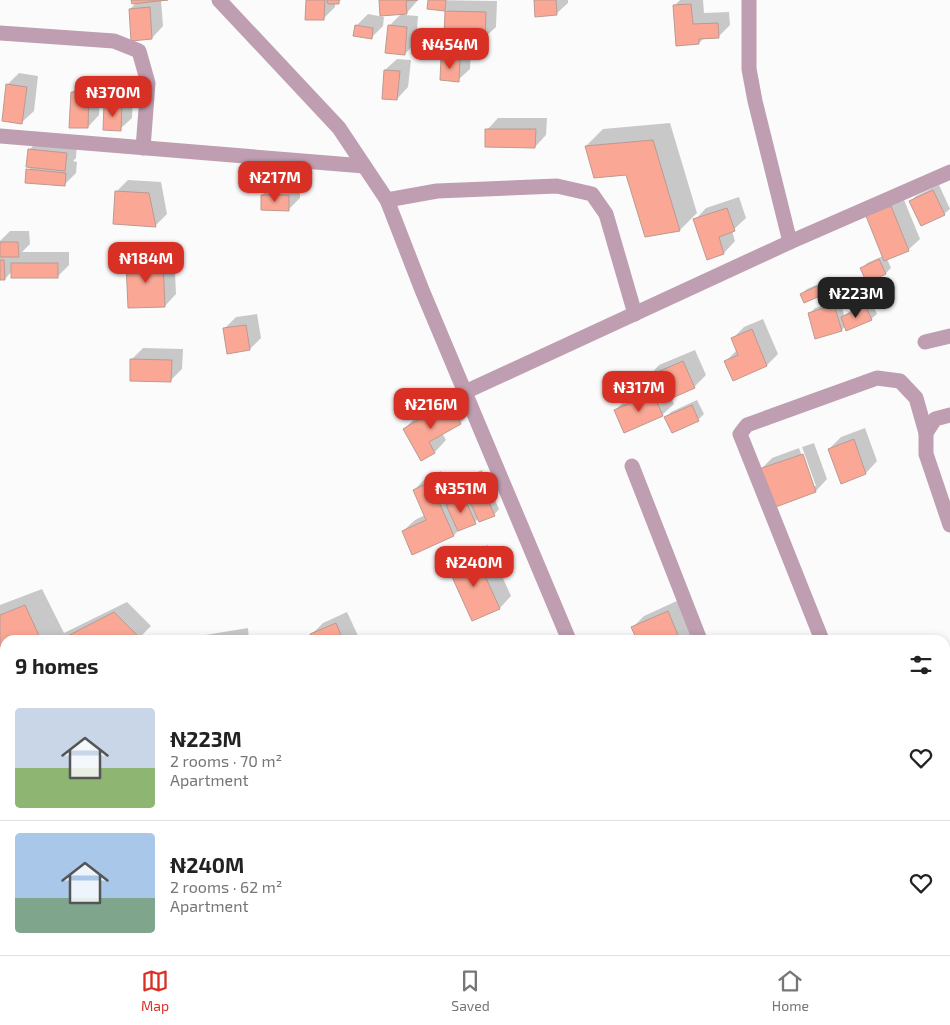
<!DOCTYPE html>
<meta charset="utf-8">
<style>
:root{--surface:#fff;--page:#f2f2f2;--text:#222;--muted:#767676;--line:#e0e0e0;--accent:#d93025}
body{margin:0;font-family:"Exo 2",sans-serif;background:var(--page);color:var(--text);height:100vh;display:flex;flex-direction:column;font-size:19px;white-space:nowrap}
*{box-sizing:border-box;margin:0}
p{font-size:16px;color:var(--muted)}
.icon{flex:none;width:28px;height:28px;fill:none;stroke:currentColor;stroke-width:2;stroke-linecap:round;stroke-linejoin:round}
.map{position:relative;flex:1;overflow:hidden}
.side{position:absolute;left:0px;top:635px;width:950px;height:320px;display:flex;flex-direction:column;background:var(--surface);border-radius:15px 15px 0 0;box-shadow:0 2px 8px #0003}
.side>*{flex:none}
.price{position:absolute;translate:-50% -42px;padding:0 11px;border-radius:10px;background:var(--accent);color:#fff;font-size:16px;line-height:32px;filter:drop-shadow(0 1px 2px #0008)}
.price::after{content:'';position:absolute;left:50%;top:30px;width:15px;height:11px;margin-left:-8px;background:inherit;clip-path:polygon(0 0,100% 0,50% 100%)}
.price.selected{background:#222;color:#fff}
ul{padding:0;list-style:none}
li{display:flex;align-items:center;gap:15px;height:125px;padding:0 15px}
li+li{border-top:1px solid var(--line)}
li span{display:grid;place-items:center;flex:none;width:140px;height:100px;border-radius:5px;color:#555}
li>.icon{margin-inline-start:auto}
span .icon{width:60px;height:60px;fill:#fffc;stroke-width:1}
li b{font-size:21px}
h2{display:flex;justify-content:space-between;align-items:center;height:60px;padding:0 15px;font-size:21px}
.tabs{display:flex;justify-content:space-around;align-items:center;height:70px;border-top:1px solid var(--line);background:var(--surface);font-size:14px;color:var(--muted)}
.tabs a{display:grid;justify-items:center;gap:2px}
.tabs .selected{color:var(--accent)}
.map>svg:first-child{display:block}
.shadow{fill:#0003}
.building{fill:#faa895;stroke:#bc9991}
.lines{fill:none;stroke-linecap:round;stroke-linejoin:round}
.minor{stroke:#be9eb0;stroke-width:15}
</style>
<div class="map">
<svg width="950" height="955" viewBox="0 0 950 955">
<rect width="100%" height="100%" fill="#fbfbfb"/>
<g class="shadow">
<polygon points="132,0 161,0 163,26 152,38 130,9 137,2"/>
<polygon points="307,0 341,0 338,3 335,3 335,7 324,18"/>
<polygon points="380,0 418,0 405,15 418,16 416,42 405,54 389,26 402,13"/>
<polygon points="429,0 497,1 496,27 484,38 446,11 448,10 428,8"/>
<polygon points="536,0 568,0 568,3 556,14"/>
<polygon points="680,0 703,0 704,13 729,12 730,25 719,36 705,37 699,43 674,6"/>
<polygon points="368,14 384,17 383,26 371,38 356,26"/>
<polygon points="454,47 471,48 470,69 458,80 442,59"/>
<polygon points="397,59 411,60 408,87 397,99 385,70"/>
<polygon points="19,73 38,76 34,111 22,122 7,85"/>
<polygon points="84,81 100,81 99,115 88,127 72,92"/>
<polygon points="117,93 133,94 132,118 120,129 106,105"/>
<polygon points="498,118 547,118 546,135 535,147 487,130"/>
<polygon points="670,123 697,213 680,230 627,174 586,146 603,129"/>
<polygon points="41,138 77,142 76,158 73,161 77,162 76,173 64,185 28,170 31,167 28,166 30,149"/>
<polygon points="128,180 161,182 167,214 156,225 116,192"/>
<polygon points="274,184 300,184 300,198 289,209 262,195"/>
<polygon points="939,185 950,209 944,214 911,201 916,196"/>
<polygon points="902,195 920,239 908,250 887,259 891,268 886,273 862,269 867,263 883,256 867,216"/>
<polygon points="739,197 746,218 732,231 735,241 724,253 708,258 695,220 706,208"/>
<polygon points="10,231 29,231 30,244 22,252 69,252 69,265 57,277 12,271 5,279 0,279 0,241"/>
<polygon points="174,250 176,294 165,306 127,263 138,251"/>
<polygon points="832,278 837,290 832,296 801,294 807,289"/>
<polygon points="864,284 869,298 861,307 872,303 877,314 871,319 845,326 842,330 816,337 809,314 815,308 840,300 844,315 852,310 847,294 852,289"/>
<polygon points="257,314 261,338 250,349 224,329 236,317"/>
<polygon points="763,319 778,354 767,365 734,379 726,361 737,350 732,339 744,327"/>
<polygon points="143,348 183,349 182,369 171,380 131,360"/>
<polygon points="695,350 706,375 694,387 671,397 674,404 662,415 615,410 627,399 653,387 648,377 659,365"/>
<polygon points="460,392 472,411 460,423 442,433 446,440 435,452 422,459 404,429 416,417"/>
<polygon points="697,400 704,414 698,420 666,417 671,412"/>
<polygon points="865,428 877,461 866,473 829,449 841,437"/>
<polygon points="814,443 827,479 816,491 774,506 761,469 772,458 799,448 813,486 816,486 802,447"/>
<polygon points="482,470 499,509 494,515 479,518 475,522 459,530 454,535 413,553 403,531 415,520 425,515 414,490 426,478 441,471 454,499 468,493 462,481 468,476"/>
<polygon points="488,545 511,596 500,608 473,620 450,568 461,557"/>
<polygon points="42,589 64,633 127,602 151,626 140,637 133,640 5,640 5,703 0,706 0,605"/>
<polygon points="679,600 695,635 689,640 639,640 633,627 644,616"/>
<polygon points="347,612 360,640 313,640 311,635 323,623"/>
<polygon points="248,628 249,640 180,640 181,639"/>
<polygon points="5,729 5,829 0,829 0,730"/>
<polygon points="950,801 950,861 945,861 945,806"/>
<polygon points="950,885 950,934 945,934 945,890"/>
<polygon points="751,950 809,950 881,954 751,955"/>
</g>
<g class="building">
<polygon points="131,0 168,0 132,4"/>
<polygon points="306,0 325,0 324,20 305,20"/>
<polygon points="327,0 339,0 339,4 328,4"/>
<polygon points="379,0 418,0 406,1 407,14 380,16"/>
<polygon points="428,0 446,0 445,11 427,9"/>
<polygon points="534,0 556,0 557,15 535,17"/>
<polygon points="691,4 693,24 718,23 719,38 699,39 699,44 676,46 673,5"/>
<polygon points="150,7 152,39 131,41 129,9"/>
<polygon points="445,11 486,12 485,40 444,38"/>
<polygon points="355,25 373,28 372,39 353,36"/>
<polygon points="388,25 407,27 405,55 385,53"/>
<polygon points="441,58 460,59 459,82 440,80"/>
<polygon points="384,70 400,71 397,100 382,99"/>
<polygon points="6,84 27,87 22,124 2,121"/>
<polygon points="71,92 89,93 88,128 69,128"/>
<polygon points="104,104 122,105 121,131 103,130"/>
<polygon points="485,129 536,129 535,148 485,147"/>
<polygon points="653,140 680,231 645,237 626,175 594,178 585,146"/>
<polygon points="28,149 67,153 65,171 26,167"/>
<polygon points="26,169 66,173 65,186 25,183"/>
<polygon points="933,190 945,215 921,226 909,201"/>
<polygon points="115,191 149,193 156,227 113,224"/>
<polygon points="261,195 289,195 289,211 261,210"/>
<polygon points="891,206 909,251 884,261 866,216"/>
<polygon points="727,208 735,231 719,237 724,254 707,260 693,219"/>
<polygon points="0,242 18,242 19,257 0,257"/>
<polygon points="879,259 886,274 867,283 860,268"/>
<polygon points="0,260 4,260 5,280 0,280"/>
<polygon points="163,261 165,307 128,308 126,262"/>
<rect x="11" y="263" width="47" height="15"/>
<polygon points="826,282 833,297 823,301 820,296 804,303 800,294"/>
<polygon points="858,289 865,305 851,310 845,294"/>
<polygon points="834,305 842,331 815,339 808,313"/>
<polygon points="866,307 872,320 846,331 841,317"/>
<polygon points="246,325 250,350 227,354 223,328"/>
<polygon points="752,329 767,366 733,381 724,361 738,355 731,338"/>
<polygon points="130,359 172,360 171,382 130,381"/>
<polygon points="683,361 695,388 663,402 659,392 654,393 646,377"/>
<polygon points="653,393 663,416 624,433 614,410"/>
<polygon points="448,402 461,424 429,442 435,453 421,461 403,429"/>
<polygon points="692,405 699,421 672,433 664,417"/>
<polygon points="854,439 866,474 841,484 828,449"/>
<polygon points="803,454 816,492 773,508 759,469"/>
<polygon points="476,474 495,516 479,522 461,481"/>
<polygon points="430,482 454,536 412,555 402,531 426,520 413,490"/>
<polygon points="464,497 476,524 458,531 446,505"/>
<polygon points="476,556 500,609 472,621 448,568"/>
<polygon points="25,605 41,640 5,640 5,705 0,707 0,615"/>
<polygon points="668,611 680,640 637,640 631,627"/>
<polygon points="114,612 140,638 136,640 60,640"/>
<polygon points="336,623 343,640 312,640 310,634"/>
<polygon points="5,738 5,793 0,795 0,739"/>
<polygon points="5,801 5,830 0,830 0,802"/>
<rect x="945" y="811" width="5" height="51"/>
<rect x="945" y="890" width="5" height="46"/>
<polygon points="639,950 715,950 639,952"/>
<polygon points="750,950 794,950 793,955 750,955"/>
</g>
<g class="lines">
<g class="minor">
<polyline points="219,0 339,128 387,200 422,290 569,640"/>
<polyline points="749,0 749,69 755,101 790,242"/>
<polyline points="0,33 114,41 139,51 148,83 143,148"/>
<polyline points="0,136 364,166"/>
<polyline points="387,200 437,191 557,186 592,194 606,214 635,314"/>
<polyline points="925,342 950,336"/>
<polyline points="465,392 790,242 950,172"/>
<polyline points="926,433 935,419 950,415"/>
<polyline points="632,466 700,640"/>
<polyline points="822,640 740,434 747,425 877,378 900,381 916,398 926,433 926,454 950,525"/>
<polyline points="945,706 950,704"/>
<polyline points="737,955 737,950"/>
</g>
</g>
</svg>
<b class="price" style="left:450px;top:70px">₦454M</b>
<b class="price" style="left:113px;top:118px">₦370M</b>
<b class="price" style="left:275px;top:203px">₦217M</b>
<b class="price" style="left:146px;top:284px">₦184M</b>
<b class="price selected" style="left:856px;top:319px">₦223M</b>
<b class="price" style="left:639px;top:413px">₦317M</b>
<b class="price" style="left:431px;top:430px">₦216M</b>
<b class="price" style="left:461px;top:514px">₦351M</b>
<b class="price" style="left:474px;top:588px">₦240M</b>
<section class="side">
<h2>9 homes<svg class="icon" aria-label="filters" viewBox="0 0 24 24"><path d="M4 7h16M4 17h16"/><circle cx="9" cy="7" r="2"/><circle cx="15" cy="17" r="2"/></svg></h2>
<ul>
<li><span style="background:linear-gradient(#c9d6e8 60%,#8fb573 0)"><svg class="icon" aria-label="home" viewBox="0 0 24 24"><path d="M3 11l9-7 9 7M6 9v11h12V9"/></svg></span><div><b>₦223M</b><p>2 rooms · 70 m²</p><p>Apartment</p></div><svg class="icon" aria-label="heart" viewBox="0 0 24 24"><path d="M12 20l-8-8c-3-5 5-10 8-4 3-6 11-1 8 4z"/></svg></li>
<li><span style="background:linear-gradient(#a9c7e8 65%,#7fa58c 0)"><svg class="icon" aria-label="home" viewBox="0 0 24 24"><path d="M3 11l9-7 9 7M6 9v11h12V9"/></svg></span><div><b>₦240M</b><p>2 rooms · 62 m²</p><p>Apartment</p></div><svg class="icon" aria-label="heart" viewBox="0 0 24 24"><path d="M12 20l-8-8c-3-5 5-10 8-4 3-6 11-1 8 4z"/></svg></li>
</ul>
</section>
</div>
<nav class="tabs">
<a class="selected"><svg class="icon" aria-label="map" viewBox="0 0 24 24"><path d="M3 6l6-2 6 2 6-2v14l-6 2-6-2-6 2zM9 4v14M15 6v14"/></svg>Map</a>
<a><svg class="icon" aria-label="saved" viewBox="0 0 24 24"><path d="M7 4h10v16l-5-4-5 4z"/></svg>Saved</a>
<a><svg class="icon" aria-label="home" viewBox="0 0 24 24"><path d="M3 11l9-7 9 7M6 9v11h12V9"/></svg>Home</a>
</nav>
